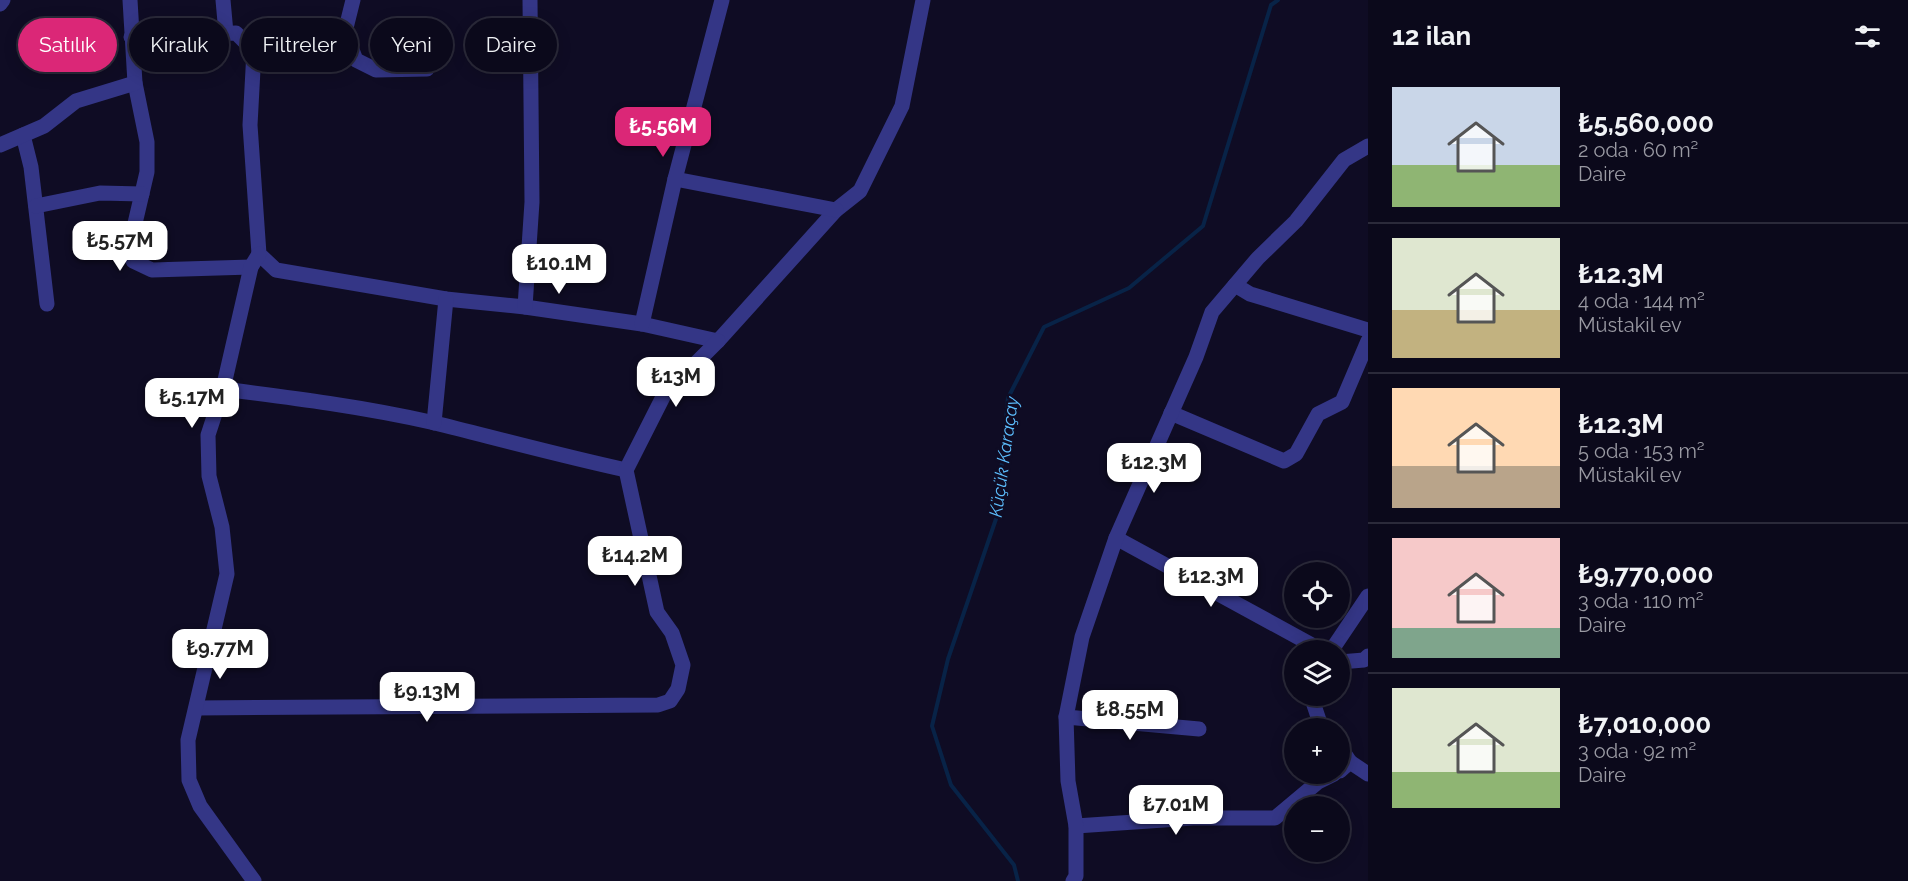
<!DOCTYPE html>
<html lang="tr">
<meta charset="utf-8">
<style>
:root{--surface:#0b091b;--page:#191728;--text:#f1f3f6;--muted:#9a9aa3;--line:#2b2a3a;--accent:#db2777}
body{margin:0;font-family:Raleway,sans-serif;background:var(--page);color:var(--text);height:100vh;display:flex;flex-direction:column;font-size:22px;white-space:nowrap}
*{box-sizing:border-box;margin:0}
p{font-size:20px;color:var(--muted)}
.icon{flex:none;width:33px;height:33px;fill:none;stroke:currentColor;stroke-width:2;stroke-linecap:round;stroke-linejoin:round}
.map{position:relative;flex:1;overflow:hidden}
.sheet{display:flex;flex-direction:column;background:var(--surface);width:540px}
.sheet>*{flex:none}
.top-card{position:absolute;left:18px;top:18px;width:570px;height:54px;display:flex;gap:12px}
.controls{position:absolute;left:1284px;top:562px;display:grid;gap:12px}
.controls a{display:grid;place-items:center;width:66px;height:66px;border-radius:50%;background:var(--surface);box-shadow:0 3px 15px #0003,0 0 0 2px var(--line);font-size:30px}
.price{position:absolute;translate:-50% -51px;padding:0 14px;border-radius:12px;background:#fff;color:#222;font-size:20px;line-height:39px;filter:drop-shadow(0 2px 3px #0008)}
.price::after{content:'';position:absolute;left:50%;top:36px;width:18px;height:14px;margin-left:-9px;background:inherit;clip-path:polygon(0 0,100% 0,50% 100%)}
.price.on{background:var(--accent);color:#fff}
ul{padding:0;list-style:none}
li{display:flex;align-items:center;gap:18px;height:150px;padding:0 24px}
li+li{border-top:2px solid var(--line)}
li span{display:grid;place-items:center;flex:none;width:168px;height:120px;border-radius:0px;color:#555}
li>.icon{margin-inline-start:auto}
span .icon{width:72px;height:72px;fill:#fffc;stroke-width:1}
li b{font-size:26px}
h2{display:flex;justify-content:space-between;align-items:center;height:72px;padding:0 24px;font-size:26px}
.pill{padding:0 21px;border-radius:27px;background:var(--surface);box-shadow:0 3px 15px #0003,0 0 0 2px var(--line);font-size:21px;line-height:54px}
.pill.on{background:var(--accent);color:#fff}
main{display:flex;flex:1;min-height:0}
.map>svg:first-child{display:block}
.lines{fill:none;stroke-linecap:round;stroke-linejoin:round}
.stream{stroke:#082347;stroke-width:4}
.minor{stroke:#343686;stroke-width:15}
.labels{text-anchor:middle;stroke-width:5;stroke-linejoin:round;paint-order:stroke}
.water-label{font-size:18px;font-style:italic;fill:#5dbfff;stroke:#0f0c24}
</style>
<main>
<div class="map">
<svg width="1368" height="881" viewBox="0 0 1368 881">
<rect width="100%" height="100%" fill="#0f0c24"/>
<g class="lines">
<polyline class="stream" points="1018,881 1014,865 951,785 932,726 948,659 997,516 1008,398 1044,327 1129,288 1203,226 1271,5 1278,0"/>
<g class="minor">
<polyline points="130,0 135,83 147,142 147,172 129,249 133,261 152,270 251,267"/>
<polyline points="223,0 226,33"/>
<polyline points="353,0 345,32 356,60 376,70 427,69"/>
<polyline points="0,4 3,0"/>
<polyline points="131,37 236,33 254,51 250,125 259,254 276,270 446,299 525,307 642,324 718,341 836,210 860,191 902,106 923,0"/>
<polyline points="23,135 31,167 47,304"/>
<polyline points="0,145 44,126 76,101 135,83"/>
<polyline points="675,179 836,210"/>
<polyline points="36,206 100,193 142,194"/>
<polyline points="1235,285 1250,294 1368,330"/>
<polyline points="525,307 532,202 530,0"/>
<polyline points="642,324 675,179 722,0"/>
<path d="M223,389C294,398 365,407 435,423C499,439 562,456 626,470"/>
<polyline points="1171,413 1284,461 1296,454 1318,414 1342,402 1368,341"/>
<polyline points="434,423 446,299"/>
<polyline points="1116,538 1323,651"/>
<polyline points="1331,651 1368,596"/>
<polyline points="1340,662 1364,660 1368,656"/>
<polyline points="1311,696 1322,729"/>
<polyline points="196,708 658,705 670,701 678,689 683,665 672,633 657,612 626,470 664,395 718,341"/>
<polyline points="1066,717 1199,729"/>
<polyline points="1340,747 1350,762 1340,771"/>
<polyline points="1350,762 1368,774"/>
<polyline points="1076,826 1193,818 1275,818 1318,782 1334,774"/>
<polyline points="254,881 200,806 189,780 188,740 227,574 222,527 209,476 208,435 223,389 251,267 259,254"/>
<polyline points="1073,881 1076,876 1076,826 1068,781 1066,717 1082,637 1116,538 1196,357 1212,312 1258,258 1296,221 1344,160 1368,146"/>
</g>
</g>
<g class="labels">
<g class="water-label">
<text transform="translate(1004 457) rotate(-82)" y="6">Küçük Karaçay</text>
</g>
</g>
</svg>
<div class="controls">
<a><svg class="icon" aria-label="locate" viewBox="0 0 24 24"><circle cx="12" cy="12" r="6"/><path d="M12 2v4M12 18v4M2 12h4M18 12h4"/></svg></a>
<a><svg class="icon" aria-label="layers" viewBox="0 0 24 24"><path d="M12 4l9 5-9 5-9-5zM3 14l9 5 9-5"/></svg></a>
<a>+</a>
<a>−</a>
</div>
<b class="price on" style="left:663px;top:158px">₺5.56M</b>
<b class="price" style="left:120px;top:272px">₺5.57M</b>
<b class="price" style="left:559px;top:295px">₺10.1M</b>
<b class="price" style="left:676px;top:408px">₺13M</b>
<b class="price" style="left:192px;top:429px">₺5.17M</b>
<b class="price" style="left:1154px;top:494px">₺12.3M</b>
<b class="price" style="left:635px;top:587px">₺14.2M</b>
<b class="price" style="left:1211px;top:608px">₺12.3M</b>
<b class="price" style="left:220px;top:680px">₺9.77M</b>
<b class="price" style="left:427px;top:723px">₺9.13M</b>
<b class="price" style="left:1130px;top:741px">₺8.55M</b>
<b class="price" style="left:1176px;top:836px">₺7.01M</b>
<div class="top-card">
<a class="pill on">Satılık</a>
<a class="pill">Kiralık</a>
<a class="pill">Filtreler</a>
<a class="pill">Yeni</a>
<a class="pill">Daire</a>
</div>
</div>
<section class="sheet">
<h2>12 ilan<svg class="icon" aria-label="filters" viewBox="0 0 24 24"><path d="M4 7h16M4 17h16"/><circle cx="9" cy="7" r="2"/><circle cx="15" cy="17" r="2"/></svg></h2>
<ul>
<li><span style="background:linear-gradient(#c9d6e8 65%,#8fb573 0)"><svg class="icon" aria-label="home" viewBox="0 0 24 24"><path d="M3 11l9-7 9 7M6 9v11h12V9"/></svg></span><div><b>₺5,560,000</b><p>2 oda · 60 m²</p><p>Daire</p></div></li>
<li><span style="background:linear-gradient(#dfe7d0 60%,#c2b280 0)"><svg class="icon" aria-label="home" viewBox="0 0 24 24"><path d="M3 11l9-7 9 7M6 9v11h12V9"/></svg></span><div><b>₺12.3M</b><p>4 oda · 144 m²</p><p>Müstakil ev</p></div></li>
<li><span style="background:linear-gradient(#ffd9b3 65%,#b9a48a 0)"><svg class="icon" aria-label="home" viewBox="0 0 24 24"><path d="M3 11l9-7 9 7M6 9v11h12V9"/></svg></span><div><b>₺12.3M</b><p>5 oda · 153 m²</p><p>Müstakil ev</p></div></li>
<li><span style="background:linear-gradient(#f6c9c9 75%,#7fa58c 0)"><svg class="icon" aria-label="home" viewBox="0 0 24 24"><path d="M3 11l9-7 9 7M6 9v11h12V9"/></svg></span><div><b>₺9,770,000</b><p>3 oda · 110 m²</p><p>Daire</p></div></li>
<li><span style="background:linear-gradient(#dfe7d0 70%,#8fb573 0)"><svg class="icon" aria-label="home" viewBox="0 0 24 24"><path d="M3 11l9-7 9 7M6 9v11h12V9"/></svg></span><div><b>₺7,010,000</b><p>3 oda · 92 m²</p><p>Daire</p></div></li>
</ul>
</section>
</main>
